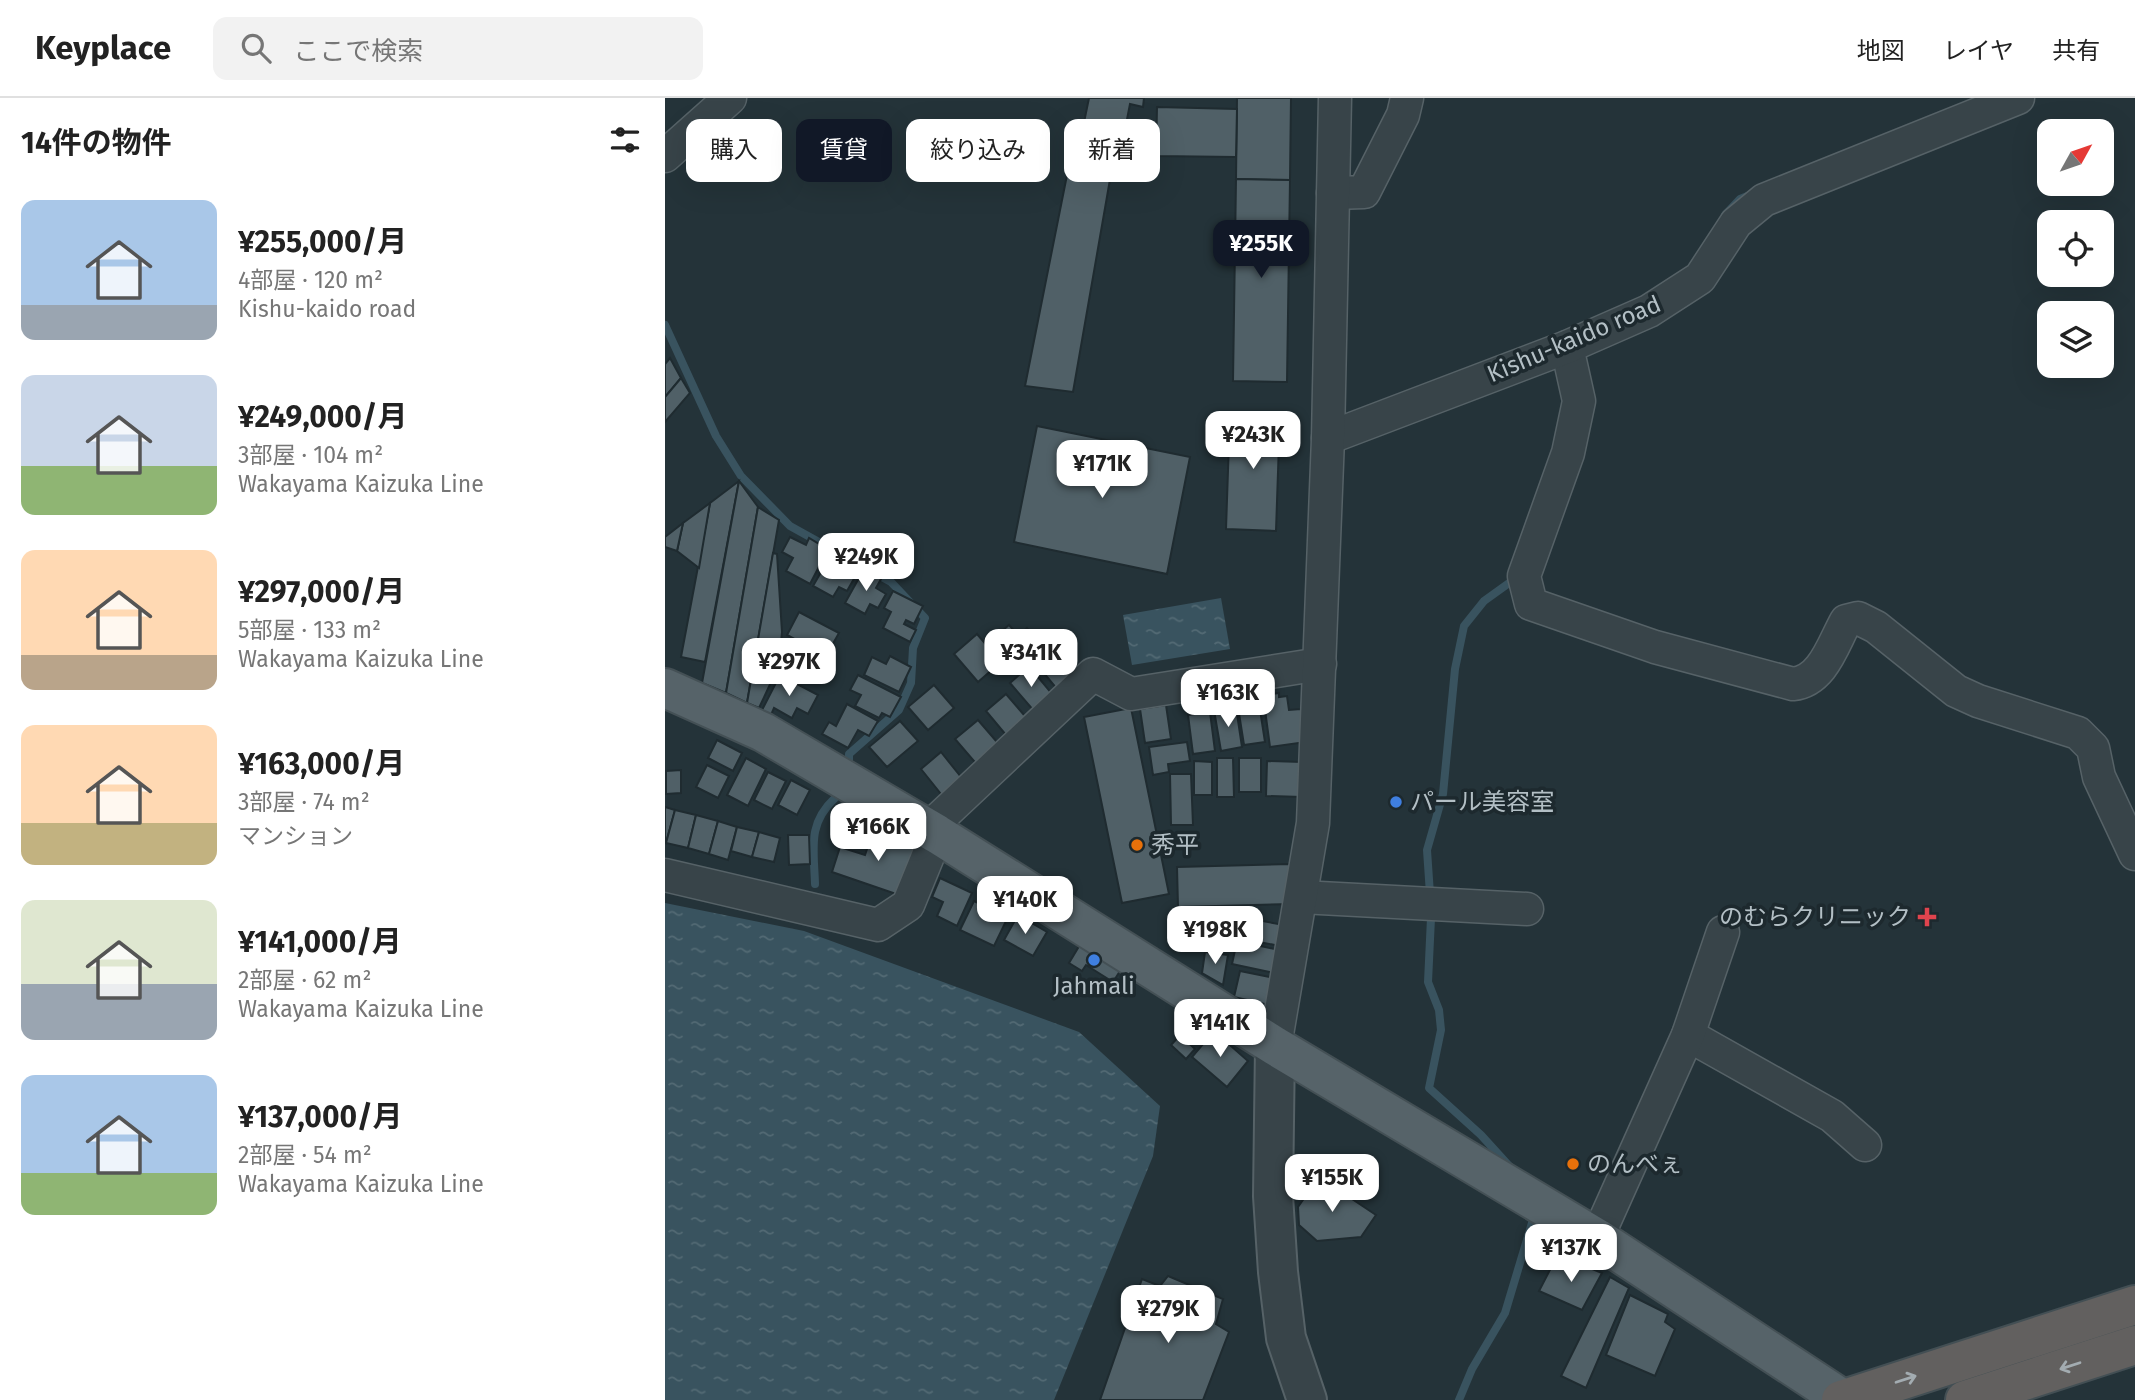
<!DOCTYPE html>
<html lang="ja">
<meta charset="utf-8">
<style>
:root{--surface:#fff;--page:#f2f2f2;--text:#222;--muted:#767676;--line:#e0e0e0;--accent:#111827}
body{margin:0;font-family:"Fira Sans","Noto Sans JP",sans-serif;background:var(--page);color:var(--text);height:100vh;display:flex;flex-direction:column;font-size:26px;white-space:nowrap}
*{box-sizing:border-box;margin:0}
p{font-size:23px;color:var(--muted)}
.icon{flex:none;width:38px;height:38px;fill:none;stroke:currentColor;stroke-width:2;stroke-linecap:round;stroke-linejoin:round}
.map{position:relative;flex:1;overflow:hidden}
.details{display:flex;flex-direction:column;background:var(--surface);width:665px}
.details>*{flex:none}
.top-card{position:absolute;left:21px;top:21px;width:665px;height:63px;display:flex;gap:14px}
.needle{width:46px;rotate:50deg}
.buttons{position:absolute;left:1372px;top:21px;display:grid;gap:14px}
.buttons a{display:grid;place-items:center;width:77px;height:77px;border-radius:14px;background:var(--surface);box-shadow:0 7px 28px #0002;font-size:35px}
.price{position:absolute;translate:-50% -60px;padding:0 16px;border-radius:14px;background:#fff;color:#222;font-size:23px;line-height:46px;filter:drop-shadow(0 2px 4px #0008)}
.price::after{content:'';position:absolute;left:50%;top:42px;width:21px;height:16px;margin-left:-10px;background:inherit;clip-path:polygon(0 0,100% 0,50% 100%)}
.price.selected{background:var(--accent);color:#fff}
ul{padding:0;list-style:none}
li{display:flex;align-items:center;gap:21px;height:175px;padding:0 21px}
li span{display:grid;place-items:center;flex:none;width:196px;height:140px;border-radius:14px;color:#555}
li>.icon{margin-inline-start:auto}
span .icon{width:84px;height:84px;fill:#fffc;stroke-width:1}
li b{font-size:30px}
h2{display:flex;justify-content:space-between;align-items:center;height:84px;padding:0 21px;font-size:30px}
.chip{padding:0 24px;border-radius:14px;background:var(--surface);box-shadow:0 7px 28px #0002;font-size:24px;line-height:63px}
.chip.selected{background:var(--accent);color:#fff}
header{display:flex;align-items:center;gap:42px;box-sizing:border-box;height:98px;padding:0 35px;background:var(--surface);border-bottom:2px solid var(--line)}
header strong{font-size:33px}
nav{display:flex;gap:38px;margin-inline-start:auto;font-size:24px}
.search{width:490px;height:63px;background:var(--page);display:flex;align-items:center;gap:18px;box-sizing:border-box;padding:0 24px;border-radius:14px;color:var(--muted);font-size:26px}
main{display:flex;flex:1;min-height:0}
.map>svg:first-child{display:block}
.water{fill:url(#water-ripples)}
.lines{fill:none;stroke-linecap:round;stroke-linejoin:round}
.stream{stroke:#39535f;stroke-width:8}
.building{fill:#506067;stroke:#1f2b30;stroke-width:2}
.minor-casing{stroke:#566267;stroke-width:35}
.tertiary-casing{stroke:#566267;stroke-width:42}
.primary-casing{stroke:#445055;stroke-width:42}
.trunk-casing{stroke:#434f54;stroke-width:42}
.minor{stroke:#384449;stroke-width:32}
.tertiary{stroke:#384449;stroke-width:38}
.primary{stroke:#566369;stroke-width:38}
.trunk{stroke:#62605f;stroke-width:38}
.oneway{stroke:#a3acb1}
.shop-dot{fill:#3f7fe0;stroke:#1d292e;stroke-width:2.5}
.food-dot{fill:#e8710a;stroke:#1d292e;stroke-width:2.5}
.health-dot{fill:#e0444e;stroke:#1d292e;stroke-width:2.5}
.labels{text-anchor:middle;stroke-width:7;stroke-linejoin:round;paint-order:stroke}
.street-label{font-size:24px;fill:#b3bfc5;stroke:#1d292e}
.poi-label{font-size:24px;fill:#b3bfc5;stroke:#1d292e;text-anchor:start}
</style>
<header>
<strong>Keyplace</strong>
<div class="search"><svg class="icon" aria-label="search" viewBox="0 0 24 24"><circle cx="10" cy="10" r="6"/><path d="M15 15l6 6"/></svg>ここで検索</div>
<nav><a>地図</a><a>レイヤ</a><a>共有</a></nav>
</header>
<main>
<section class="details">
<h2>14件の物件<svg class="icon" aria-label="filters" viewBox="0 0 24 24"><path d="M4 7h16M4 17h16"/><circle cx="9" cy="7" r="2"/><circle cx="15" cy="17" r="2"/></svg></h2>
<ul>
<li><span style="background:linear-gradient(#a9c7e8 75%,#9aa5b1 0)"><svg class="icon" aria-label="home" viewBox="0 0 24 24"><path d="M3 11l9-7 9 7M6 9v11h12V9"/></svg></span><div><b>¥255,000/月</b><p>4部屋 · 120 m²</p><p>Kishu-kaido road</p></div></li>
<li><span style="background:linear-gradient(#c9d6e8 65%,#8fb573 0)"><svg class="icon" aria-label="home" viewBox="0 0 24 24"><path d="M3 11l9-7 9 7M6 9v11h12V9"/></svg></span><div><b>¥249,000/月</b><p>3部屋 · 104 m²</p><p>Wakayama Kaizuka Line</p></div></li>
<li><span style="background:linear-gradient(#ffd9b3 75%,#b9a48a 0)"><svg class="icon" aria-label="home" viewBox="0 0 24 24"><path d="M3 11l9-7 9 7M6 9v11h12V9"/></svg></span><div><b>¥297,000/月</b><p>5部屋 · 133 m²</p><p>Wakayama Kaizuka Line</p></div></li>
<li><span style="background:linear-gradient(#ffd9b3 70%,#c2b280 0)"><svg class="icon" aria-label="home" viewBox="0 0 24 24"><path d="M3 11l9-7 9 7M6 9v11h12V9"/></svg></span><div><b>¥163,000/月</b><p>3部屋 · 74 m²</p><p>マンション</p></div></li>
<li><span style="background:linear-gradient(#dfe7d0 60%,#9aa5b1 0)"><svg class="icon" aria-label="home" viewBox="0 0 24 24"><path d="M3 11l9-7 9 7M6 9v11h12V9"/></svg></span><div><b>¥141,000/月</b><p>2部屋 · 62 m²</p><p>Wakayama Kaizuka Line</p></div></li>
<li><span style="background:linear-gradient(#a9c7e8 70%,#8fb573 0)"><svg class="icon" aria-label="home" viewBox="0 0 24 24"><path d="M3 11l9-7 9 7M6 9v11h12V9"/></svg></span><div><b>¥137,000/月</b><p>2部屋 · 54 m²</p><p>Wakayama Kaizuka Line</p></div></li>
</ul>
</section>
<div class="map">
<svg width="1470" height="1302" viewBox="0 0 1470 1302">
<defs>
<pattern id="water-ripples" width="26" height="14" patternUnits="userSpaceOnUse" patternTransform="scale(1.75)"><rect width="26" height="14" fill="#39535f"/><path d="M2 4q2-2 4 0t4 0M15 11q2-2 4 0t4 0" fill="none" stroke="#536a74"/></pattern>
</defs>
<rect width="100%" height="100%" fill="#243339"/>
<g class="water">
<polygon points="556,500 565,551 467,567 458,517"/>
<polygon points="0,805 139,833 414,934 495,1008 488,1058 389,1302 0,1302"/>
</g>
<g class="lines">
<g class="stream">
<polyline points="1060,117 1075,101 1085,97"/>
<polyline points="0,227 51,338 76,378 125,428 226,484 260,520 248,550 246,585 234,612 184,656 184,666"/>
<path d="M150,786C149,751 142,726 170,700"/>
<polyline points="765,796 762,752 778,696 790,571 799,528 819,503 851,480"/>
<polyline points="766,820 763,884 774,912 776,932 764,990 816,1037 846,1070"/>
<polyline points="794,1302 807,1271 840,1215 867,1125"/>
</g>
</g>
<g class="building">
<polygon points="424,0 479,0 478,9 465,6 458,42 417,34"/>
<polygon points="572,0 626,0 625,82 571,81"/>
<polygon points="492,9 572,11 571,59 491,58"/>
<polygon points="405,62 447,70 408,294 360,288"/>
<polygon points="571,81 625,82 622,284 568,283"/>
<polygon points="5,260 16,280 0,299 0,266"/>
<polygon points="16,280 25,295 0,324 0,299"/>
<polygon points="565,314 615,316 611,433 561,431"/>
<polygon points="372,328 525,359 502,476 349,444"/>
<polygon points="74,383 40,564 16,559 45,405"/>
<polygon points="74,383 93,409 61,595 37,585"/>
<polygon points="45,405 34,470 12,453 18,425"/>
<polygon points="93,409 114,422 82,605 61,595"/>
<polygon points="18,425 12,453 0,449 0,439"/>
<polygon points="125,439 141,447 144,440 159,449 156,455 160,457 145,486 121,473 128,460 117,454"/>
<polygon points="108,455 112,456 117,534 114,567 94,610 82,605"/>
<polygon points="167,455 184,464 180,473 190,479 182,493 174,489 168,499 148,488"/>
<polygon points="199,471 216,481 211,490 221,496 213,510 205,506 200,516 180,505"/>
<polygon points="228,493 258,508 249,526 241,522 239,526 251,532 245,544 218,530 226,514 219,510"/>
<polygon points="134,514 174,535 161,558 122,537"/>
<polygon points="344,527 354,538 362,530 374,544 359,557 356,553 343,564 325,543"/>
<polygon points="312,536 336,564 313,584 289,556"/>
<polygon points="381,544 387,551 372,564 365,557"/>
<polygon points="130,546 167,565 153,585 142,579 140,584 120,574"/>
<polygon points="394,550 413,573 392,591 373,568"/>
<polygon points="225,558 246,569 234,594 199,577 207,559 221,566"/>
<polygon points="364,568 388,597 369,613 345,585"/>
<polygon points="115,577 153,597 143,616 132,610 127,620 109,610 106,617 97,612"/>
<polygon points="193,577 236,599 225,619 217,615 214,620 190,608 196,597 185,592"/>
<polygon points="269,587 289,610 263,632 243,609"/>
<polygon points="614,595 614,599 622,598 624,612 636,611 641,644 605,649 598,597"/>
<polygon points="341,596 366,625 346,643 321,613"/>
<polygon points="594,605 600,644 579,647 573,609"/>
<polygon points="182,606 213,623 204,638 193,632 183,650 157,636 164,624 171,628"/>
<polygon points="501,607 506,641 480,645 475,611"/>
<polygon points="571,609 577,649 556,653 549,612"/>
<polygon points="466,610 504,796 457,805 419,619"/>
<polygon points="545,614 550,653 528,656 523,617"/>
<polygon points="313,622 338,651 315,670 290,641"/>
<polygon points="235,623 253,643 222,669 204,649"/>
<polygon points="52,642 77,655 68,673 43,660"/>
<polygon points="522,644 525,663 503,666 504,674 488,677 484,649"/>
<polygon points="276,654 300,684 280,701 256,671"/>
<polygon points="81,660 101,671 83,708 62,697"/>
<polygon points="552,660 568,660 569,699 552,699"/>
<rect x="574" y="660" width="22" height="34"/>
<polygon points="529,663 547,664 547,697 529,697"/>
<polygon points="602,663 638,664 637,699 601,698"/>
<polygon points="42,667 64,678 53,700 31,689"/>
<polygon points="16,672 16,695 1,696 1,673"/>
<polygon points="103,674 121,683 107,711 89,702"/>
<polygon points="505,676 526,676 528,727 506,727"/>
<polygon points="126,682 145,692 132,717 113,707"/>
<polygon points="0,709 10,712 1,745 0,744"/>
<polygon points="10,712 31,717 23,750 1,745"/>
<polygon points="31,717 53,723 44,756 23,750"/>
<polygon points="53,723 72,729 63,762 44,756"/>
<polygon points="72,729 94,734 87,759 66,753"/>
<polygon points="208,733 251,748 234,797 167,774 175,749 200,757"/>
<polygon points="94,734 115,740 109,764 87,759"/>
<polygon points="123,737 144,737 145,766 124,767"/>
<polygon points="626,766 627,806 513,809 512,769"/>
<polygon points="275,780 307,795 292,828 272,818 278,804 267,799"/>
<polygon points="309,803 343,819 329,848 295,832"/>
<polygon points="353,817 382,834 368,858 339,842"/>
<polygon points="505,817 563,818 564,847 505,846"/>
<polygon points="576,819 619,827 615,848 573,840"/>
<polygon points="572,843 614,852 609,875 567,866"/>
<polygon points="416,845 457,870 448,884 421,867 417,873 404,865"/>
<polygon points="540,854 563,857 558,887 537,875"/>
<polygon points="575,873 609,880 604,907 569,899"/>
<polygon points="549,933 583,963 562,989 527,959"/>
<polygon points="515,937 530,951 521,961 506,947"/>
<polygon points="654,1079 711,1117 696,1139 652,1143 634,1127 633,1109"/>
<polygon points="905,1162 937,1175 917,1212 874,1193 888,1166 898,1171"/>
<polygon points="503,1178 558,1201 551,1226 564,1234 538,1302 435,1302 477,1181 495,1188"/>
<polygon points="945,1179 964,1190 921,1290 896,1278"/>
<polygon points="965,1197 1003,1216 1000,1224 1010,1231 990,1278 941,1257"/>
</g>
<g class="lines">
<g class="minor-casing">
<g id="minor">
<polyline points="0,58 65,0"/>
<polyline points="668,95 699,94 738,17 742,0"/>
<path d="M902,249L914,303L903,355L859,478L866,506L990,549L1128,586C1158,583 1168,546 1181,523L1193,520L1211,529L1291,593L1313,603L1413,635L1428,650L1434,679L1470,756"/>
<polyline points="663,340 902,249 984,213 1035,180 1071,125 1099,102 1353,0"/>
<polyline points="263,731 428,576 466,596 655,566"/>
<polyline points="0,777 213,827 243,807 272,736"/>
<polyline points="636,799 862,811"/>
<polyline points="1023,937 1167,1018 1200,1047"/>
<polyline points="610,948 648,725 663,340 670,0"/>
<polyline points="932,1140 1023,937 1058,834"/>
</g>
</g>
<g class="tertiary-casing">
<polyline id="tertiary" points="610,948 608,1098 613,1174 621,1240 642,1302"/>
</g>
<g class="primary-casing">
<polyline id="primary" points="0,590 98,634 272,736 610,948 932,1140 1179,1302"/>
</g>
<g class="trunk-casing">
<g id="trunk">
<polyline points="1176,1302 1470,1207"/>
<polyline points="1300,1302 1470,1247"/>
</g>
</g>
<use href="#minor" class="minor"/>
<use href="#tertiary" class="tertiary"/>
<use href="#primary" class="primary"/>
<use href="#trunk" class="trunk"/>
</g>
<defs><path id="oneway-shaft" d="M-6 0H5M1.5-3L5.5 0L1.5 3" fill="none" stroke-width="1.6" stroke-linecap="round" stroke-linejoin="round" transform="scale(1.75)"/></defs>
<g class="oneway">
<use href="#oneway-shaft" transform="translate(1405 1268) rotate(162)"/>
<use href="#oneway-shaft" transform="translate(1241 1281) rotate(-18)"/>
</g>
<g class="shop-dot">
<circle cx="731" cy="704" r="7"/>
<circle cx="429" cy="862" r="7"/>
</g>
<g class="food-dot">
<circle cx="472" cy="747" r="7"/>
<circle cx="908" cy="1066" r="7"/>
</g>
<path class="health-dot" d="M1258.5 808.5h7v7h7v7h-7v7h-7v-7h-7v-7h7z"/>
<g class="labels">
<g class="street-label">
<text transform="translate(909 241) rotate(-23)" y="8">Kishu-kaido road</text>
</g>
<g class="poi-label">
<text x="745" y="712">パール美容室</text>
<text x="486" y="755">秀平</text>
<text x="1246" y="827" text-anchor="end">のむらクリニック</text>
<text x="429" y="896" text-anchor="middle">Jahmali</text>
<text x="922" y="1074">のんべぇ</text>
</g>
</g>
</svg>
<div class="buttons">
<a><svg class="needle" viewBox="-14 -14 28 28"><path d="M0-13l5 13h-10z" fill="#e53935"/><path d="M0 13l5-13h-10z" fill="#767676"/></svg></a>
<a><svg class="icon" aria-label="locate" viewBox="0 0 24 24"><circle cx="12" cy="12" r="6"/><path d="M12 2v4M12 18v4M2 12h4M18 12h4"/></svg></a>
<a><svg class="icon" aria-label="layers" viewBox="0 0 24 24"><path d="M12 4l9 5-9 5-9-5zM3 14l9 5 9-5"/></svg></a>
</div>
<b class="price selected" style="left:596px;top:182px">¥255K</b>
<b class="price" style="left:588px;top:373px">¥243K</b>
<b class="price" style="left:437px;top:402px">¥171K</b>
<b class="price" style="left:201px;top:495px">¥249K</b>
<b class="price" style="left:366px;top:591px">¥341K</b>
<b class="price" style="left:124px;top:600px">¥297K</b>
<b class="price" style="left:563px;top:631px">¥163K</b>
<b class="price" style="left:213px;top:765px">¥166K</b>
<b class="price" style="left:360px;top:838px">¥140K</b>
<b class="price" style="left:550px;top:868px">¥198K</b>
<b class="price" style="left:555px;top:961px">¥141K</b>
<b class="price" style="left:667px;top:1116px">¥155K</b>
<b class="price" style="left:906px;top:1186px">¥137K</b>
<b class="price" style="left:503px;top:1247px">¥279K</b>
<div class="top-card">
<a class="chip">購入</a>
<a class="chip selected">賃貸</a>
<a class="chip">絞り込み</a>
<a class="chip">新着</a>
</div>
</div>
</main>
